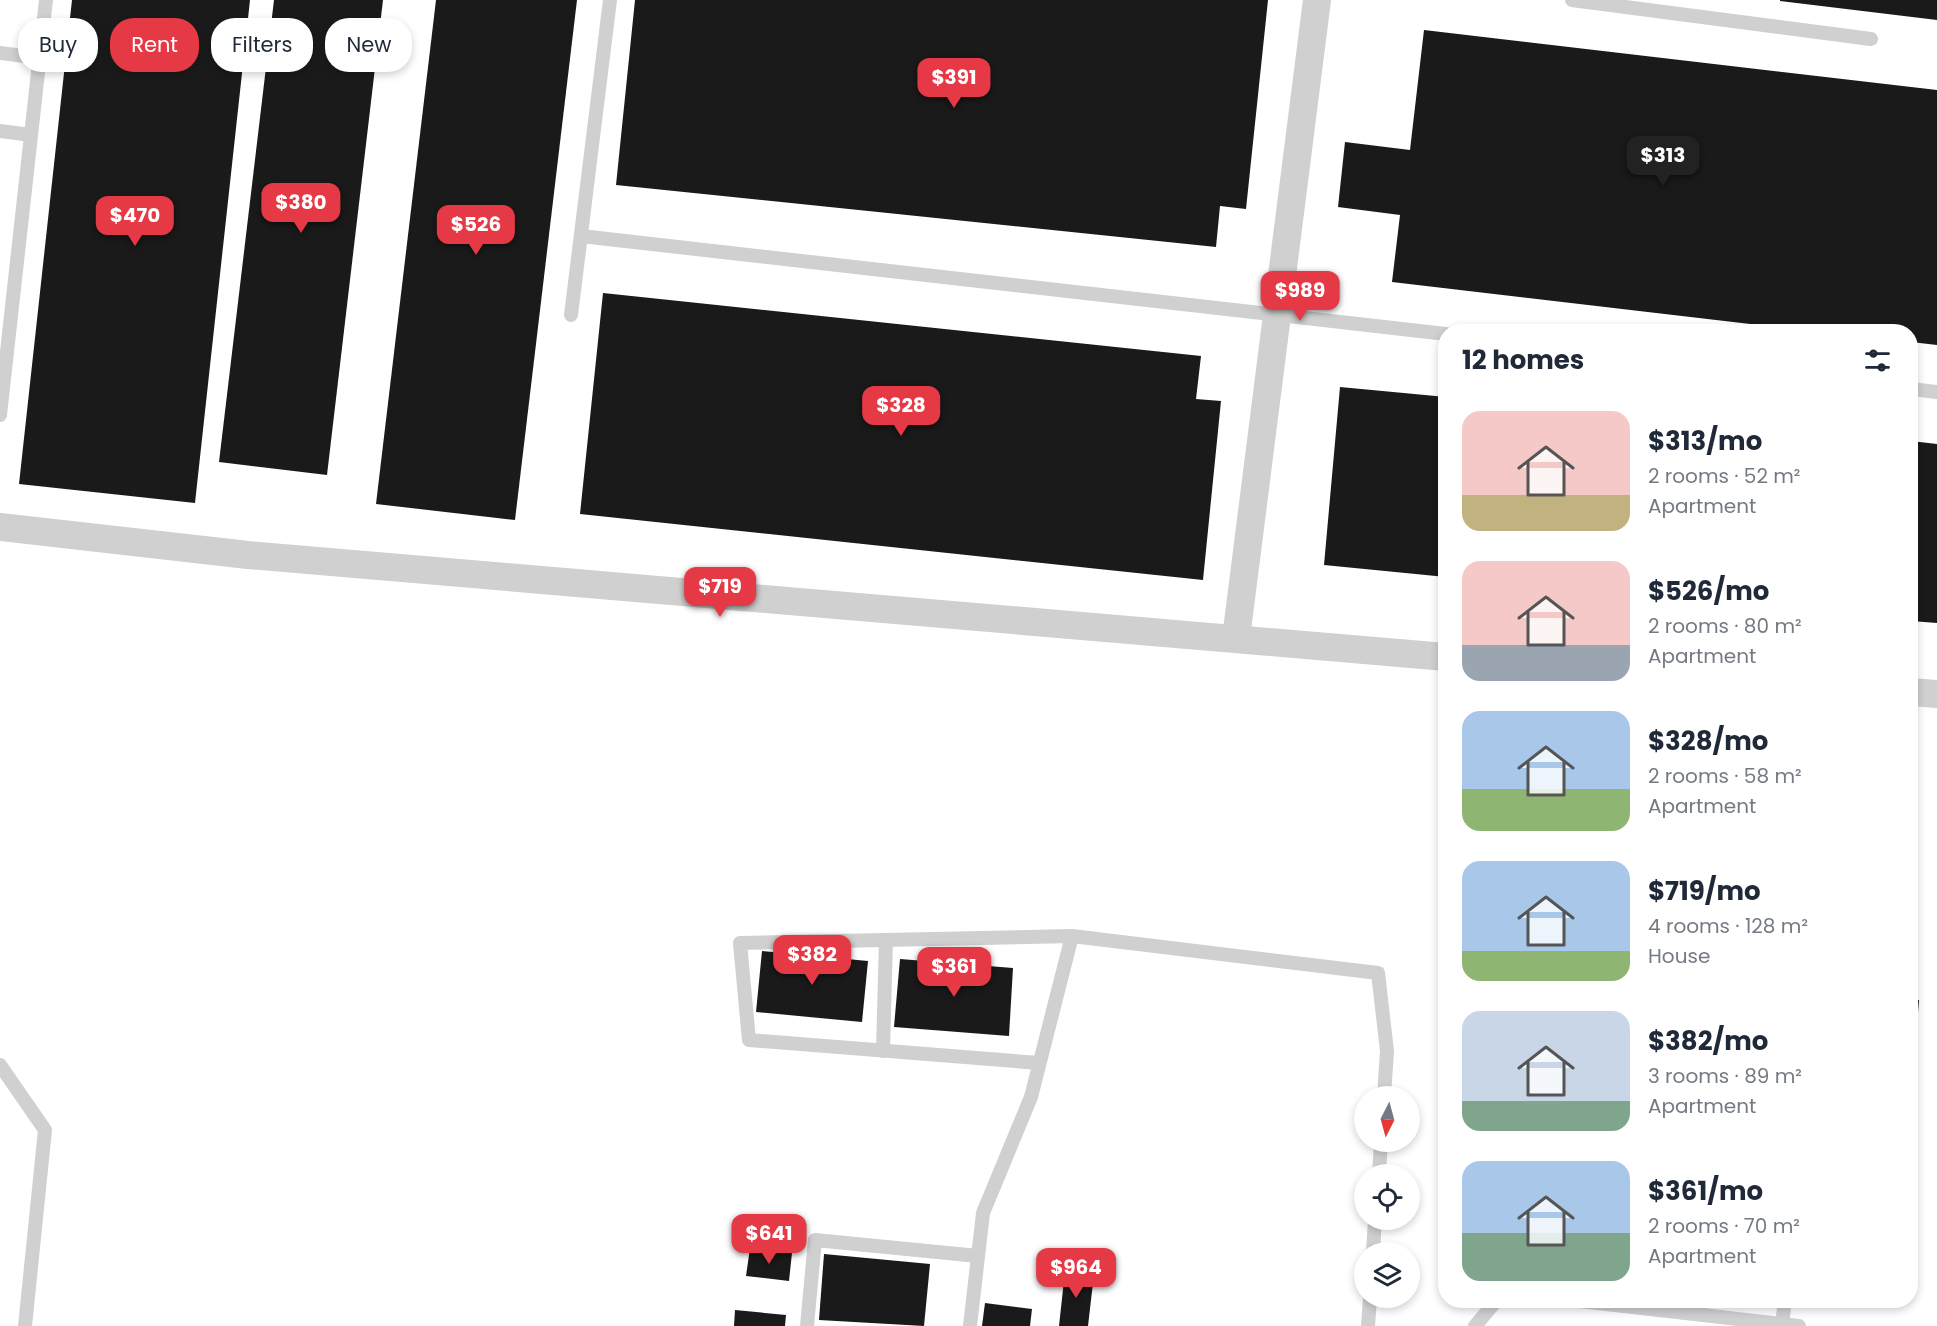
<!DOCTYPE html>
<meta charset="utf-8">
<style>
:root{--surface:#fff;--page:#f6f6f7;--text:#1f2937;--muted:#747a83;--accent:#e63946}
body{margin:0;font-family:Poppins,sans-serif;background:var(--page);color:var(--text);height:100vh;display:flex;flex-direction:column;font-size:22px;white-space:nowrap}
*{box-sizing:border-box;margin:0}
p{font-size:20px;color:var(--muted)}
.icon{flex:none;width:33px;height:33px;fill:none;stroke:currentColor;stroke-width:2;stroke-linecap:round;stroke-linejoin:round}
.map{position:relative;flex:1;overflow:hidden}
.panel{position:absolute;left:1438px;top:324px;width:480px;height:984px;display:flex;flex-direction:column;background:var(--surface);border-radius:24px;box-shadow:0 3px 9px #0003}
.panel>*{flex:none}
.guide{position:absolute;left:18px;top:18px;width:570px;height:54px;display:flex;gap:12px}
.needle{width:39px;rotate:186deg}
.tools{position:absolute;left:1354px;top:1086px;display:grid;gap:12px}
.tools a{display:grid;place-items:center;width:66px;height:66px;border-radius:50%;background:var(--surface);box-shadow:0 3px 9px #0003;font-size:30px}
.price{position:absolute;translate:-50% -51px;padding:0 14px;border-radius:12px;background:var(--accent);color:#fff;font-size:20px;line-height:39px;filter:drop-shadow(0 2px 3px #0008)}
.price::after{content:'';position:absolute;left:50%;top:36px;width:18px;height:14px;margin-left:-9px;background:inherit;clip-path:polygon(0 0,100% 0,50% 100%)}
.price.current{background:#222;color:#fff}
ul{padding:0;list-style:none}
li{display:flex;align-items:center;gap:18px;height:150px;padding:0 24px}
li span{display:grid;place-items:center;flex:none;width:168px;height:120px;border-radius:18px;color:#555}
li>.icon{margin-inline-start:auto}
span .icon{width:72px;height:72px;fill:#fffc;stroke-width:1}
li b{font-size:26px}
h2{display:flex;justify-content:space-between;align-items:center;height:72px;padding:0 24px;font-size:26px}
.tag{padding:0 21px;border-radius:24px;background:var(--surface);box-shadow:0 3px 9px #0003;font-size:21px;line-height:54px}
.tag.current{background:var(--accent);color:#fff}
.map>svg:first-child{display:block}
.building{fill:#1a1a1a}
.lines{fill:none;stroke-linecap:round;stroke-linejoin:round}
.service{stroke:#d0d0d0;stroke-width:14}
.minor{stroke:#d0d0d0;stroke-width:28}
</style>
<div class="map">
<svg width="1937" height="1326" viewBox="0 0 1937 1326">
<rect width="100%" height="100%" fill="#fff"/>
<g class="building">
<polygon points="72,0 250,0 195,503 19,484"/>
<polygon points="274,0 383,0 327,475 219,462"/>
<polygon points="436,0 577,0 515,520 376,504"/>
<polygon points="635,0 1268,0 1246,209 1220,206 1216,247 616,185"/>
<polygon points="1780,0 1937,0 1937,20 1780,1"/>
<polygon points="1424,30 1937,90 1937,345 1911,342 1911,332 1819,332 1392,282 1400,215 1338,207 1345,142 1410,150"/>
<polygon points="603,293 1201,356 1196,399 1221,401 1203,580 580,514"/>
<polygon points="1340,387 1446,397 1446,577 1324,565"/>
<polygon points="1911,441 1937,444 1937,623 1911,621"/>
<polygon points="762,951 868,961 862,1022 756,1012"/>
<polygon points="900,959 1013,968 1009,1036 894,1027"/>
<polygon points="1911,1000 1919,1000 1913,1073 1911,1072"/>
<polygon points="750,1248 792,1253 789,1281 746,1276"/>
<polygon points="824,1254 930,1264 924,1326 819,1320"/>
<polygon points="1065,1271 1094,1274 1088,1326 1059,1326"/>
<polygon points="985,1303 1032,1309 1030,1326 982,1326"/>
<polygon points="735,1310 786,1315 785,1326 734,1326"/>
</g>
<g class="lines">
<g class="service">
<polyline points="1572,0 1871,39"/>
<polyline points="0,53 40,58"/>
<polyline points="0,131 31,135"/>
<polyline points="581,236 1446,334"/>
<polyline points="571,315 610,0"/>
<polyline points="1911,389 1937,392"/>
<polyline points="0,415 46,0"/>
<polyline points="883,1051 886,940"/>
<polyline points="1039,1063 749,1040 740,943 1072,936"/>
<polyline points="0,1065 45,1130 25,1326"/>
<polyline points="1379,1174 1381,1142"/>
<polyline points="1373,1252 1375,1220"/>
<polyline points="1571,1300 1799,1326"/>
<polyline points="1782,1324 1785,1300"/>
<polyline points="807,1326 815,1240 978,1256"/>
<polyline points="970,1326 983,1213 1031,1097 1072,936 1378,973 1387,1051 1384,1096"/>
<polyline points="1368,1326 1370,1298"/>
<polyline points="1475,1326 1497,1300"/>
</g>
<g class="minor">
<polyline points="0,527 248,555 1446,657"/>
<polyline points="1236,638 1317,0"/>
<polyline points="1911,692 1937,694"/>
</g>
</g>
</svg>
<div class="tools">
<a><svg class="needle" viewBox="-14 -14 28 28"><path d="M0-13l5 13h-10z" fill="#e53935"/><path d="M0 13l5-13h-10z" fill="#747a83"/></svg></a>
<a><svg class="icon" aria-label="locate" viewBox="0 0 24 24"><circle cx="12" cy="12" r="6"/><path d="M12 2v4M12 18v4M2 12h4M18 12h4"/></svg></a>
<a><svg class="icon" aria-label="layers" viewBox="0 0 24 24"><path d="M12 4l9 5-9 5-9-5zM3 14l9 5 9-5"/></svg></a>
</div>
<b class="price" style="left:954px;top:109px">$391</b>
<b class="price current" style="left:1663px;top:187px">$313</b>
<b class="price" style="left:301px;top:234px">$380</b>
<b class="price" style="left:135px;top:247px">$470</b>
<b class="price" style="left:476px;top:256px">$526</b>
<b class="price" style="left:1300px;top:322px">$989</b>
<b class="price" style="left:901px;top:437px">$328</b>
<b class="price" style="left:720px;top:618px">$719</b>
<b class="price" style="left:812px;top:986px">$382</b>
<b class="price" style="left:954px;top:998px">$361</b>
<b class="price" style="left:769px;top:1265px">$641</b>
<b class="price" style="left:1076px;top:1299px">$964</b>
<div class="guide">
<a class="tag">Buy</a>
<a class="tag current">Rent</a>
<a class="tag">Filters</a>
<a class="tag">New</a>
</div>
<section class="panel">
<h2>12 homes<svg class="icon" aria-label="filters" viewBox="0 0 24 24"><path d="M4 7h16M4 17h16"/><circle cx="9" cy="7" r="2"/><circle cx="15" cy="17" r="2"/></svg></h2>
<ul>
<li><span style="background:linear-gradient(#f6c9c9 70%,#c2b280 0)"><svg class="icon" aria-label="home" viewBox="0 0 24 24"><path d="M3 11l9-7 9 7M6 9v11h12V9"/></svg></span><div><b>$313/mo</b><p>2 rooms · 52 m²</p><p>Apartment</p></div></li>
<li><span style="background:linear-gradient(#f6c9c9 70%,#9aa5b1 0)"><svg class="icon" aria-label="home" viewBox="0 0 24 24"><path d="M3 11l9-7 9 7M6 9v11h12V9"/></svg></span><div><b>$526/mo</b><p>2 rooms · 80 m²</p><p>Apartment</p></div></li>
<li><span style="background:linear-gradient(#a9c7e8 65%,#8fb573 0)"><svg class="icon" aria-label="home" viewBox="0 0 24 24"><path d="M3 11l9-7 9 7M6 9v11h12V9"/></svg></span><div><b>$328/mo</b><p>2 rooms · 58 m²</p><p>Apartment</p></div></li>
<li><span style="background:linear-gradient(#a9c7e8 75%,#8fb573 0)"><svg class="icon" aria-label="home" viewBox="0 0 24 24"><path d="M3 11l9-7 9 7M6 9v11h12V9"/></svg></span><div><b>$719/mo</b><p>4 rooms · 128 m²</p><p>House</p></div></li>
<li><span style="background:linear-gradient(#c9d6e8 75%,#7fa58c 0)"><svg class="icon" aria-label="home" viewBox="0 0 24 24"><path d="M3 11l9-7 9 7M6 9v11h12V9"/></svg></span><div><b>$382/mo</b><p>3 rooms · 89 m²</p><p>Apartment</p></div></li>
<li><span style="background:linear-gradient(#a9c7e8 60%,#7fa58c 0)"><svg class="icon" aria-label="home" viewBox="0 0 24 24"><path d="M3 11l9-7 9 7M6 9v11h12V9"/></svg></span><div><b>$361/mo</b><p>2 rooms · 70 m²</p><p>Apartment</p></div></li>
</ul>
</section>
</div>
